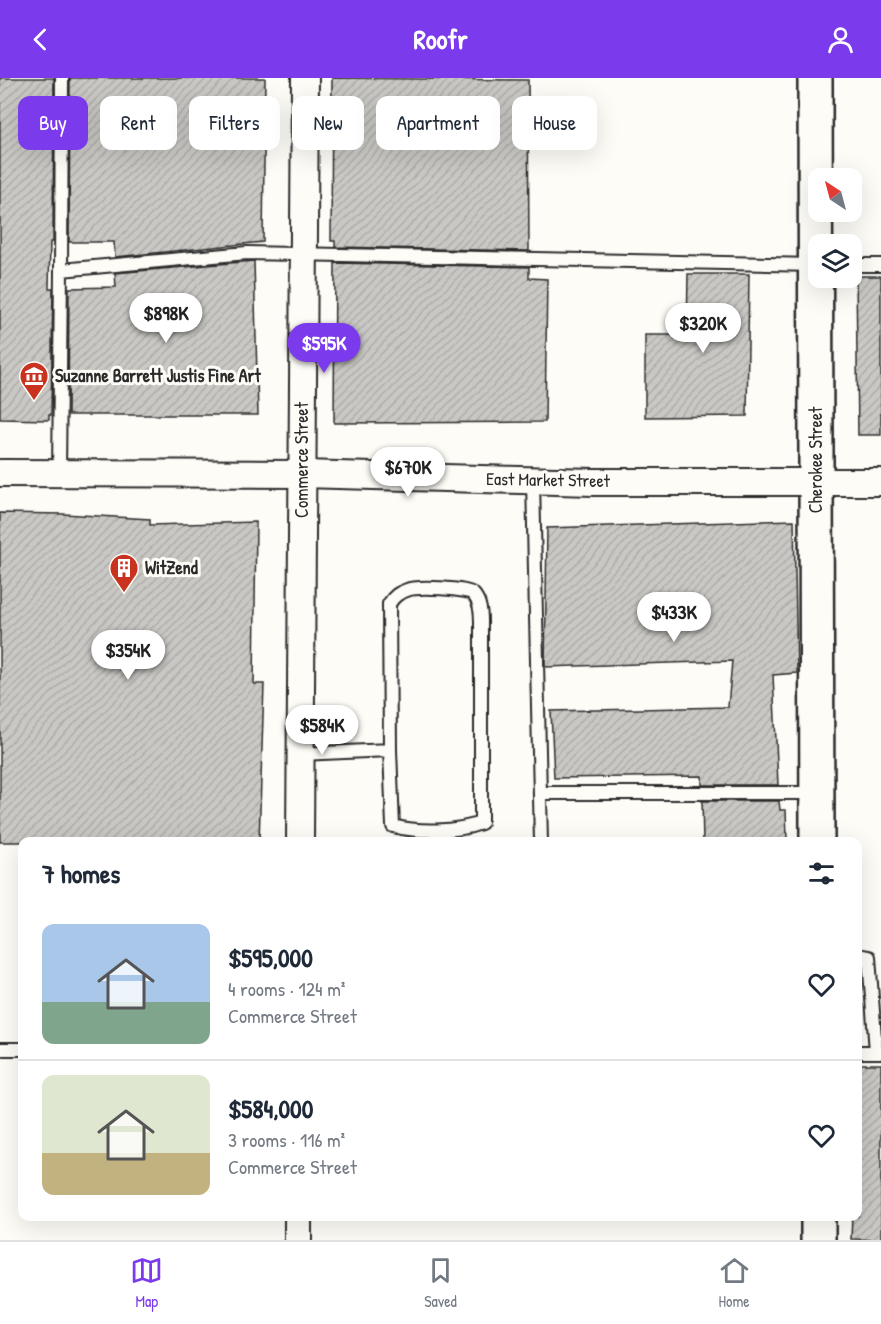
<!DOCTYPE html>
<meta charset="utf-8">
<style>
:root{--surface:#fff;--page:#f6f6f7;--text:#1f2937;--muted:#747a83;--line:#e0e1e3;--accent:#7c3aed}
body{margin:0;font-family:"Patrick Hand",sans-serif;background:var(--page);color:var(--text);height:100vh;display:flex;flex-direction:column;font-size:22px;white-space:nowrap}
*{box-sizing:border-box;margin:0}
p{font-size:20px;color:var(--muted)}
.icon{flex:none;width:33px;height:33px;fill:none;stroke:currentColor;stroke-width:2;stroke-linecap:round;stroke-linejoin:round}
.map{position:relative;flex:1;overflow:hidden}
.drawer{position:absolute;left:18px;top:759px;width:844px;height:384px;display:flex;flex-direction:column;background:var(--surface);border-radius:12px;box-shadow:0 6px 24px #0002}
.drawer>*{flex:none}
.banner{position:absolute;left:18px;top:18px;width:846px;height:54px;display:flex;gap:12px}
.needle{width:39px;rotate:324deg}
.controls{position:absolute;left:808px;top:90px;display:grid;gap:12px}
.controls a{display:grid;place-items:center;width:54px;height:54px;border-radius:12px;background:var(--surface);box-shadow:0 6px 24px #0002;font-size:30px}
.price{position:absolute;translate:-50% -51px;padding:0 14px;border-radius:21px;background:#fff;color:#222;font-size:20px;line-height:39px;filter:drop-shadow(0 2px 3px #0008)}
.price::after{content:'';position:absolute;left:50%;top:36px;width:18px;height:14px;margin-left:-9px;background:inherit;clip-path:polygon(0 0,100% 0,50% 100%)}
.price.current{background:var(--accent);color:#fff}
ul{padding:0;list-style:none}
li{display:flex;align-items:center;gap:18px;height:150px;padding:0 24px}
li+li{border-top:2px solid var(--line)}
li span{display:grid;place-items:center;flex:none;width:168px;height:120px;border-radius:12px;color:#555}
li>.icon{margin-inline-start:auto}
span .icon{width:72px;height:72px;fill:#fffc;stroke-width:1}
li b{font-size:26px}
h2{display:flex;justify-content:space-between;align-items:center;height:72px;padding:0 24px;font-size:26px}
.pill{padding:0 21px;border-radius:12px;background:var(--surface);box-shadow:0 6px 24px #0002;font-size:21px;line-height:54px}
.pill.current{background:var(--accent);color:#fff}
header{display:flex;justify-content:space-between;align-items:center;height:78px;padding:0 24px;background:var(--accent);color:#fff;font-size:27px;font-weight:800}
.menu{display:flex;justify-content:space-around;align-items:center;height:84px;border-top:2px solid var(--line);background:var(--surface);font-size:16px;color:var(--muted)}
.menu a{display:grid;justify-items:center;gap:3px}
.menu .current{color:var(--accent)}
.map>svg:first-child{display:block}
.building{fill:url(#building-hatch);stroke:#2b2b2b;stroke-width:1.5}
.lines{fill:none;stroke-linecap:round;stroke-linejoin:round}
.service-casing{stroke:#2b2b2b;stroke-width:16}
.minor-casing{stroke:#2b2b2b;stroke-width:30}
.secondary-casing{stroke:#2b2b2b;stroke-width:38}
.service{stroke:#fdfcf7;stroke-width:12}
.minor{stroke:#fdfcf7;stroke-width:26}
.secondary{stroke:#fdfcf7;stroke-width:33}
.labels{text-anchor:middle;stroke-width:6;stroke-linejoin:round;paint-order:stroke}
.poi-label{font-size:18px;font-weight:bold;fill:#2b2b2b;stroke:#fdfcf7;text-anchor:start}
.street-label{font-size:18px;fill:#2b2b2b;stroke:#fdfcf7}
</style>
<header><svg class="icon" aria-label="back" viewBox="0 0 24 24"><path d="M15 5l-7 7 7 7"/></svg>Roofr<svg class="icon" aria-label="person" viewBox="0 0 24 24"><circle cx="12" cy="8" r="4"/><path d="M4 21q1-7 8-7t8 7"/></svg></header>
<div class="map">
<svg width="881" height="1162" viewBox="0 0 881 1162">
<defs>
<pattern id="building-hatch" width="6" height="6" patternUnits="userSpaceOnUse" patternTransform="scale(1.5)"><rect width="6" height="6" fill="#c9c8c4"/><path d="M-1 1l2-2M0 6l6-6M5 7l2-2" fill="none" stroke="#adaca9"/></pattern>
</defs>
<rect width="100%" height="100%" fill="#fdfcf7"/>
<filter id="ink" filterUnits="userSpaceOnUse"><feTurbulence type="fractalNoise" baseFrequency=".0167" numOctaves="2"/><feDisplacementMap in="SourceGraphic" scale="12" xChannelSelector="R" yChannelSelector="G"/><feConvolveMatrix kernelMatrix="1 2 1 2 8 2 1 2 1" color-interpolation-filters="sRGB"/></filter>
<g filter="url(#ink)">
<g class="building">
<polygon points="0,0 54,0 53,164 50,164 49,210 53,210 51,337 49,337 49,342 0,341"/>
<polygon points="70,0 265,0 263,164 115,179 114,164 69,164"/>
<polygon points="332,0 528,2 529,173 335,169 335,163 331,163"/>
<polygon points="254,183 258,337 68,337 69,210 116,209 115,195"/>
<polygon points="335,185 529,189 529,200 547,201 545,344 334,345"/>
<polygon points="688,196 749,196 747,338 645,339 645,257 687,257"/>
<polygon points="856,198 881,198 881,357 858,357"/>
<polygon points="0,435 63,436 150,441 150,447 256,444 254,606 264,606 259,764 0,764"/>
<polygon points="794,442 797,595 773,597 778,707 702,707 702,698 554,700 551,633 728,629 732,583 545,589 547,450"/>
<polygon points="702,723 779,723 780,732 786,732 787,762 703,764"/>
<polygon points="858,986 881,986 881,1162 851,1161 852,1138 858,1138"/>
</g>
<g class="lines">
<g class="service-casing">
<g id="service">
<polyline points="852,187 881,187"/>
<polyline points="61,192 62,0"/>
<polyline points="59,396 61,192 247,175 815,187"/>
<polyline points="533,402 541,764"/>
<path d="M300,676L390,672L389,526C394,518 398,515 407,512C416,508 466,510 473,516C480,523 481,533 481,543V745C456,754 419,755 393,748L390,672"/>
<polyline points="540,715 816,715"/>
<polyline points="858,877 869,879 876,974"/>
<polyline points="0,971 22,971"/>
<polyline points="858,974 881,974"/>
</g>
</g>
<g class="minor-casing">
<g id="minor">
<polyline points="0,395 302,396 594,404 881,404"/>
<polyline points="300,764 305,0"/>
<polyline points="298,1162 298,1138"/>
</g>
</g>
<g class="secondary-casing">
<g id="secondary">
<polyline points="815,0 817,764"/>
<polyline points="818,1138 818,1162"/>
</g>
</g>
<use href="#service" class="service"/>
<use href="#minor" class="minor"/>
<use href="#secondary" class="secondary"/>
</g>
</g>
<defs>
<g id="museum-pin" transform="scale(1.5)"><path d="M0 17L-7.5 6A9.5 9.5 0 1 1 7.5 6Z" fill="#c8321e" stroke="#fdfcf7"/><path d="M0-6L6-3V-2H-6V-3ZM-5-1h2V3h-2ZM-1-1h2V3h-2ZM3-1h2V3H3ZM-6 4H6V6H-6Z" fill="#fff"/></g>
<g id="building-pin" transform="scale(1.5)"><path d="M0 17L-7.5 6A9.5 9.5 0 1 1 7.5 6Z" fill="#c8321e" stroke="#fdfcf7"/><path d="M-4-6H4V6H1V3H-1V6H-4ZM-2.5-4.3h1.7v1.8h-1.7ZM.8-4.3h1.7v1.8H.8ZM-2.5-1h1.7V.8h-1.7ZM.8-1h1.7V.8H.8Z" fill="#fff"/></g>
</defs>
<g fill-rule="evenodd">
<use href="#museum-pin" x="34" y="298"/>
<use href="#building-pin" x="124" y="490"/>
</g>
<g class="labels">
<g class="poi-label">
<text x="55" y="304">Suzanne Barrett Justis Fine Art</text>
<text x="145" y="496">WitZend</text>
</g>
<g class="street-label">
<text transform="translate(302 382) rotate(-90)" y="6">Commerce Street</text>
<text transform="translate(816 382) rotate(-90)" y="6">Cherokee Street</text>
<text transform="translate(548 402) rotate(1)" y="6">East Market Street</text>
</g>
</g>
</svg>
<div class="controls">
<a><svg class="needle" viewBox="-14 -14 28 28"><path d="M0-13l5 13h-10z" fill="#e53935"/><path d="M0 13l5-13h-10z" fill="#747a83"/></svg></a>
<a><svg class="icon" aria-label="layers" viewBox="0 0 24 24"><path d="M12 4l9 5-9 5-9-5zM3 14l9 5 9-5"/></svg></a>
</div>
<b class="price" style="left:166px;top:266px">$898K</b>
<b class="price" style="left:703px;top:276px">$320K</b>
<b class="price current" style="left:324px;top:296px">$595K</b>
<b class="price" style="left:408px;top:420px">$670K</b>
<b class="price" style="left:674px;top:565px">$433K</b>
<b class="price" style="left:128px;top:603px">$354K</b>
<b class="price" style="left:322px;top:678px">$584K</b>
<div class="banner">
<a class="pill current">Buy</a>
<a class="pill">Rent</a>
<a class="pill">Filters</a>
<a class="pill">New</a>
<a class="pill">Apartment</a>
<a class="pill">House</a>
</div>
<section class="drawer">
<h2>7 homes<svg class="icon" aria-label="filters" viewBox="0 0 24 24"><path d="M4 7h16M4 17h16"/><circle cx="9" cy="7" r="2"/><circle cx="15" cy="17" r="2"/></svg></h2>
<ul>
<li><span style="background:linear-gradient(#a9c7e8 65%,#7fa58c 0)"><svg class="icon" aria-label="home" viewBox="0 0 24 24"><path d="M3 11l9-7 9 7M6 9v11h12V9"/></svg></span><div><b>$595,000</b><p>4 rooms · 124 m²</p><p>Commerce Street</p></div><svg class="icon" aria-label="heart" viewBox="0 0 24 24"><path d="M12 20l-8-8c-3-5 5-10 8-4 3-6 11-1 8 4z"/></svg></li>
<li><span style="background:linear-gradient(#dfe7d0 65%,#c2b280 0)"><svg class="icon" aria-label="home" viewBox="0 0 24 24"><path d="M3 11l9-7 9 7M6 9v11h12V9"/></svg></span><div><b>$584,000</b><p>3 rooms · 116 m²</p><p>Commerce Street</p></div><svg class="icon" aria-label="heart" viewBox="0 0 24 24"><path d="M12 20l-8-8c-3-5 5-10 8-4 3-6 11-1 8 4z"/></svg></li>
</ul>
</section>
</div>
<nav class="menu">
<a class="current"><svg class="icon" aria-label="map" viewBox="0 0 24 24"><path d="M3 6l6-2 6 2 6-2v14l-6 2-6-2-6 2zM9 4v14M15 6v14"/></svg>Map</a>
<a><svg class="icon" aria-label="saved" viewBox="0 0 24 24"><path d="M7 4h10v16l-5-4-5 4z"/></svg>Saved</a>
<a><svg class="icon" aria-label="home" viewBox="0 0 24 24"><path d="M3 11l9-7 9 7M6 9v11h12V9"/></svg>Home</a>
</nav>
